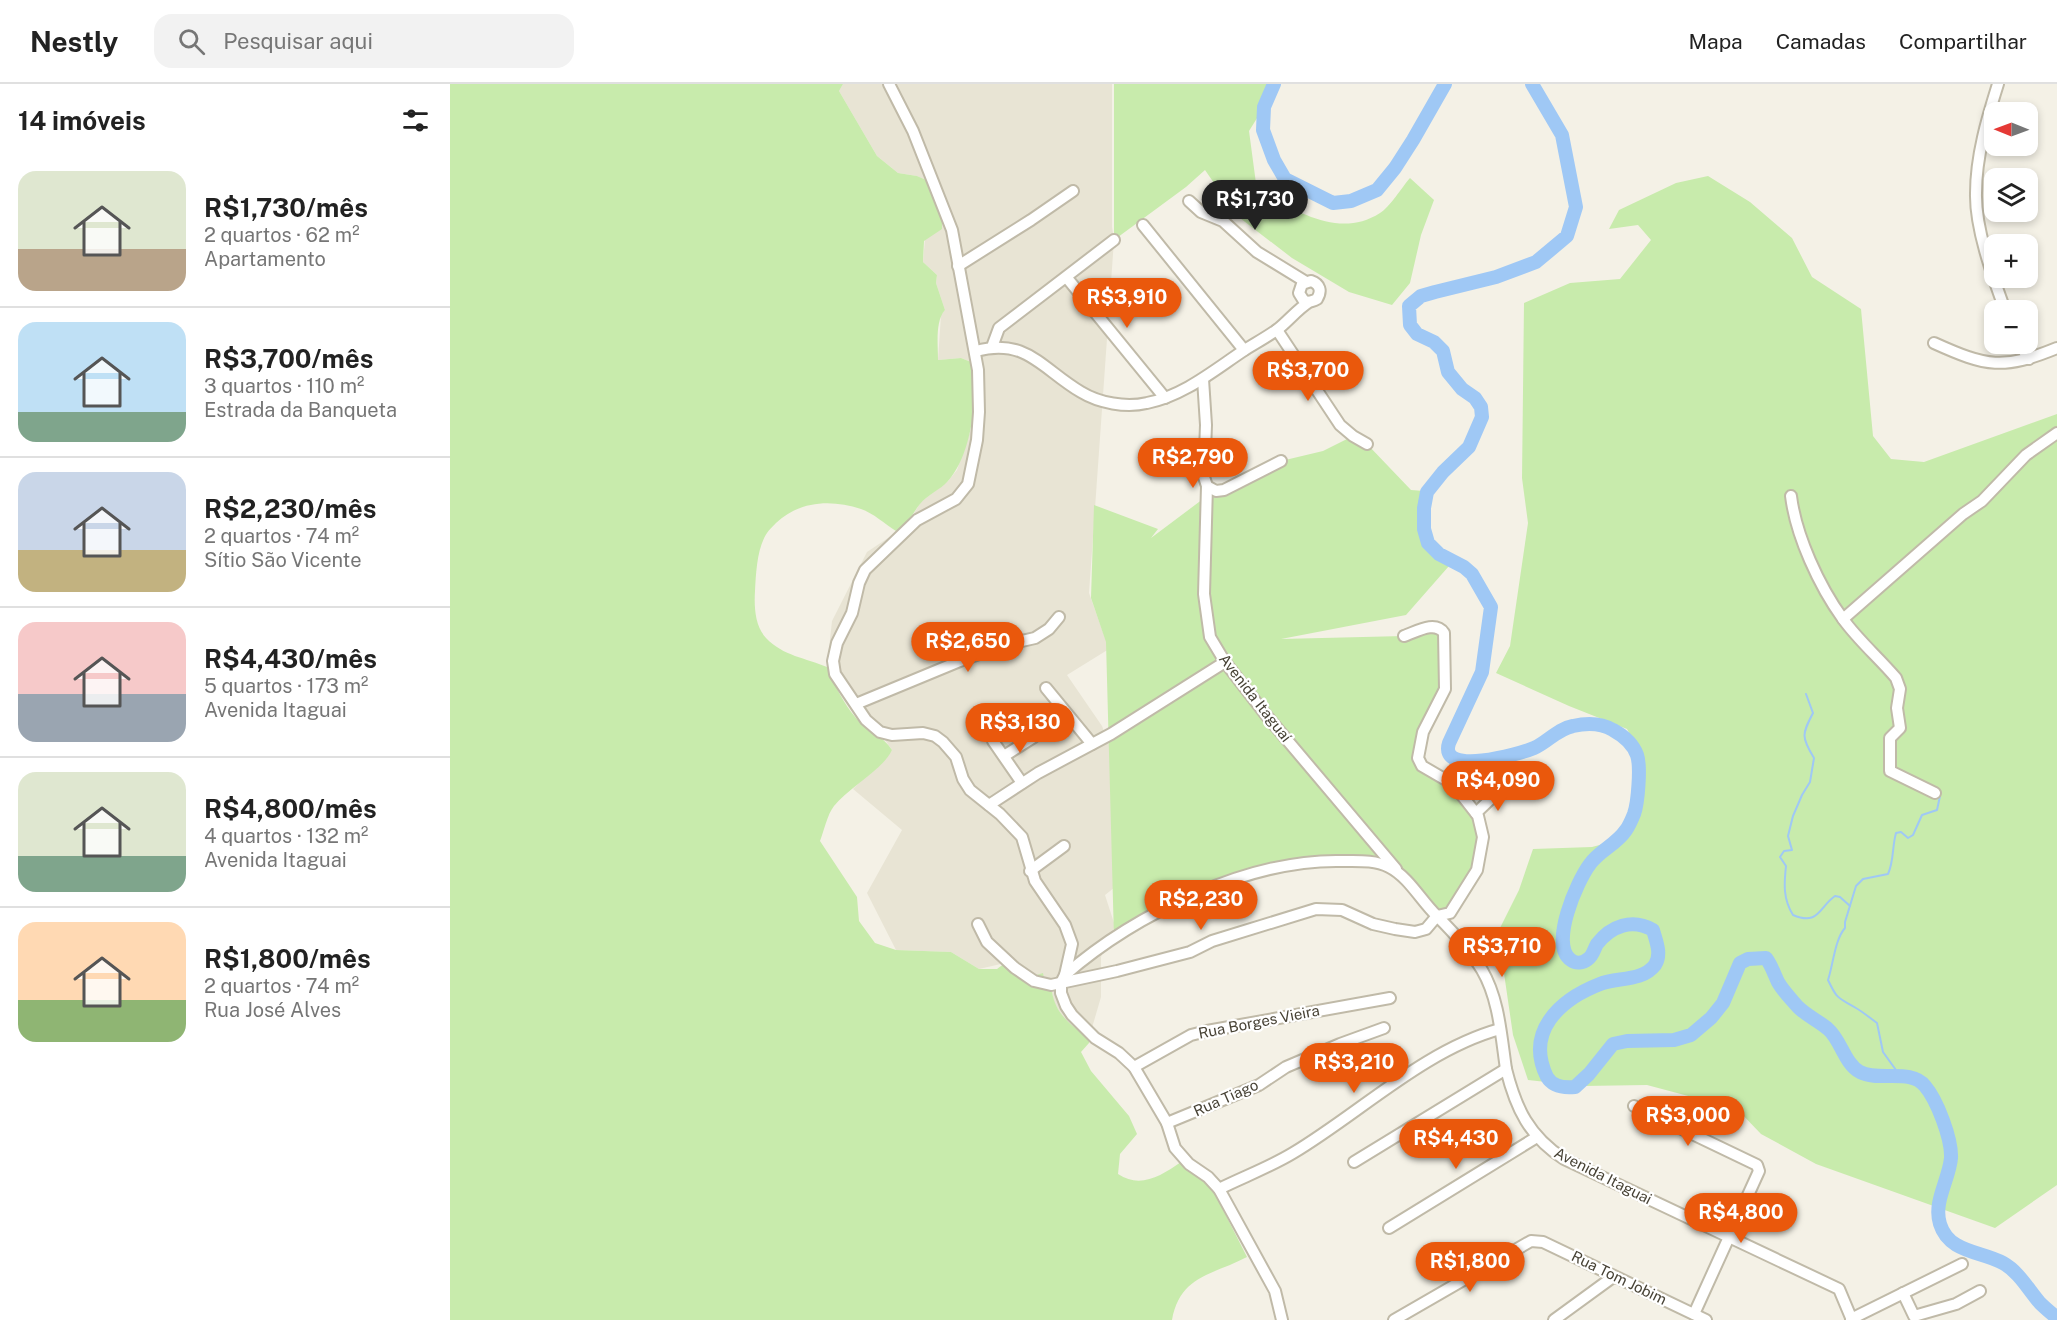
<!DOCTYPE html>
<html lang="pt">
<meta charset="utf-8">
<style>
:root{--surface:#fff;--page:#f2f2f2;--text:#222;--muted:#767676;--line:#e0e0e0;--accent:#ea580c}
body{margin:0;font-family:"Public Sans",sans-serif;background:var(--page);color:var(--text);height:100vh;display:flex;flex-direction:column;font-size:22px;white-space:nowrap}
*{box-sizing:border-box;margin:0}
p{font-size:20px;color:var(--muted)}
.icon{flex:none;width:33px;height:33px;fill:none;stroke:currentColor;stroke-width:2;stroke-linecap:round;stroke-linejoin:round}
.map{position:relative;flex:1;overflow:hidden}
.details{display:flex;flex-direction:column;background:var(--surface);width:450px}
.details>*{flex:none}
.needle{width:39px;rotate:271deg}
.fabs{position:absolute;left:1534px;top:18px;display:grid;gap:12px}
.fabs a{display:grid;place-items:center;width:54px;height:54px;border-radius:12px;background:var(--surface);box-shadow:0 3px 9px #0003;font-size:30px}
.price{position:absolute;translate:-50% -51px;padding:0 14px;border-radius:21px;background:var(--accent);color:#fff;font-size:20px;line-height:39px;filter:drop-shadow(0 2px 3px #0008)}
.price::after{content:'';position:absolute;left:50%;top:36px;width:18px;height:14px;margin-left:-9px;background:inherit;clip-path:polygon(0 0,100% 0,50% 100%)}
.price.selected{background:#222;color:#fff}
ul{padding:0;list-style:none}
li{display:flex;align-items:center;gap:18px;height:150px;padding:0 18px}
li+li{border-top:2px solid var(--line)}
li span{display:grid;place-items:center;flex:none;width:168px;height:120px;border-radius:18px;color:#555}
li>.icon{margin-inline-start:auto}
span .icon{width:72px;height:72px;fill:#fffc;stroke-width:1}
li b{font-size:26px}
h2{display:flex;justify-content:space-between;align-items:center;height:72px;padding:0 18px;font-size:26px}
header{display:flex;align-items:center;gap:36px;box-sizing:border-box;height:84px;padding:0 30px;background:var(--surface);border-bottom:2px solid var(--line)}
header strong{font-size:28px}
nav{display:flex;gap:33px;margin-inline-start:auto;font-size:21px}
.search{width:420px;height:54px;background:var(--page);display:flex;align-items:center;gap:15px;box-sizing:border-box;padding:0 21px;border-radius:18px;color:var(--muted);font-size:22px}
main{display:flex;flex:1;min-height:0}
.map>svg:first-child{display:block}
.residential{fill:#e8e4d4}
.green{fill:#c8ebac}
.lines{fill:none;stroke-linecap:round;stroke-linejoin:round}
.stream{stroke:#9fc8f5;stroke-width:2}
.river{stroke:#9fc8f5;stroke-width:14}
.minor-casing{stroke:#c0baa8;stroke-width:14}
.minor{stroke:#fff;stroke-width:10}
.labels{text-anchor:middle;stroke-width:4.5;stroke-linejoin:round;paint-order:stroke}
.street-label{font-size:15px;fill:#474235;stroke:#fff}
</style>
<header>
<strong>Nestly</strong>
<div class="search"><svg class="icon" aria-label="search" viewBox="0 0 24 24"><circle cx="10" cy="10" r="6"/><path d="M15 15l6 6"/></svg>Pesquisar aqui</div>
<nav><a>Mapa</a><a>Camadas</a><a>Compartilhar</a></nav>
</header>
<main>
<section class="details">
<h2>14 imóveis<svg class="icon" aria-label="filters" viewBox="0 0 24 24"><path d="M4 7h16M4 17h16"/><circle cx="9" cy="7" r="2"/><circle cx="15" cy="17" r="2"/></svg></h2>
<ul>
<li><span style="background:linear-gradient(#dfe7d0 65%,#b9a48a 0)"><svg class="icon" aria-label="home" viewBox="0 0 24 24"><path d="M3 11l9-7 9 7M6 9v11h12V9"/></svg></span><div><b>R$1,730/mês</b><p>2 quartos · 62 m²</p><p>Apartamento</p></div></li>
<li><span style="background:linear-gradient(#bfe0f5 75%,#7fa58c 0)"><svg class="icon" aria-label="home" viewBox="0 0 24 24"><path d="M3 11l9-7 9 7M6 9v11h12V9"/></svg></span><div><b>R$3,700/mês</b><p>3 quartos · 110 m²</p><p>Estrada da Banqueta</p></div></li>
<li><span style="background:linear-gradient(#c9d6e8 65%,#c2b280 0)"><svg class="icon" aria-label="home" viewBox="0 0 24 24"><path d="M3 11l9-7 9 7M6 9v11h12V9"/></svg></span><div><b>R$2,230/mês</b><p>2 quartos · 74 m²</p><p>Sítio São Vicente</p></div></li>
<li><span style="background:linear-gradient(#f6c9c9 60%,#9aa5b1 0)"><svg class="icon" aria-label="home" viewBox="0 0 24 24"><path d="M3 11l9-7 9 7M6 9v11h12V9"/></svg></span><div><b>R$4,430/mês</b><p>5 quartos · 173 m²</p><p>Avenida Itaguai</p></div></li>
<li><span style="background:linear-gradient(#dfe7d0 70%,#7fa58c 0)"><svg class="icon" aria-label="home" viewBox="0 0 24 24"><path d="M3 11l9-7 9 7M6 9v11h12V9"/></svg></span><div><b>R$4,800/mês</b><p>4 quartos · 132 m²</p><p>Avenida Itaguai</p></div></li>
<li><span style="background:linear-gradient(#ffd9b3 65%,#8fb573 0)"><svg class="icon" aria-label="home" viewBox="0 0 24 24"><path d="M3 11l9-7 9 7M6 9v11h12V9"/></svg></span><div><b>R$1,800/mês</b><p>2 quartos · 74 m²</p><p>Rua José Alves</p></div></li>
</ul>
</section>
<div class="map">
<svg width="1607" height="1236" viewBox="0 0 1607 1236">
<rect width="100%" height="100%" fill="#f4f1e6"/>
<polygon class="residential" points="393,0 662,0 662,143 664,156 639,509 659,565 617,591 652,642 665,676 737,746 655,811 665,842 651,873 651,913 639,954 615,936 604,919 602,908 571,896 555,879 529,885 501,868 446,866 417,809 452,746 403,705 442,666 435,656 405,631 377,583 382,537 417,468 456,442 471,418 498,397 507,386 521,345 523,288 521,278 511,274 488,276 491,231 495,226 486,199 487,191 473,178 480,98 467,92 448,89 427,72 389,7"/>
<g class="green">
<path d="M0,0H393L389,7L427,72L448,89L467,92L483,99L492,131V145L474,157L473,178L487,191L486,199L495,226C485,237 488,261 488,276L511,274L521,278C530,310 521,372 498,397C490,406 477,411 470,420C461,431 459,441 446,447C435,440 423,429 411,425C381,415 349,417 326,439C323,442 319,446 317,449C307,464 306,489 305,507C304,523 305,542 316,554C333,572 356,574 377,583C385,601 393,619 406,634C417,646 433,652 442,666C433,686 399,703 384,722C377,731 374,747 370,757L407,813L409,837L425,859L446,866L501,868L529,885H547L555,879L571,896L593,889L596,904L602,908C606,931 621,941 639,954V959L631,968L641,987L679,1032L687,1050L670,1070L668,1090C690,1105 711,1092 731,1078L763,1106L797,1173C763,1191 730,1191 722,1236H0Z"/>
<path d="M664,0H823L814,23L799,47L807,107C845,125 888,156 930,129C940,123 952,103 960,94L984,116L971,151L960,199L942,221L899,208L842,174L786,131L755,86L736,103L664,156Z"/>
<polygon points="1258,92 1300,118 1342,154 1362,193 1411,225 1423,352 1441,375 1474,378 1607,330 1607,1101 1545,1144 1366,1080 1311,1050 1287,1025 1197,1001 1133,1002 1078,996 1063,951 1048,848 1069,806 1083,765 1142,763 1161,758 1183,729 1188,665 1177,645 1119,622 1046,589 1060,562 1078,439 1072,394 1074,219 1120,199 1170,195 1201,156 1188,141 1159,145 1169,126 1226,99"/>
<polygon points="903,352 917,360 961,406 974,407 971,446 978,459 1006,474 956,531 831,555 954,552 977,544 994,549 995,605 968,674 1003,700 1032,743 1027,786 1000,829 977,823 950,790 924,778 871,776 732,815 664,854 656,558 641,514 644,421 708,445 701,454 753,415 831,377 873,367"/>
</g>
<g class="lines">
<g class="stream">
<path d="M1356,610L1363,629C1352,650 1351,653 1364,674L1360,698L1352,711L1343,732L1338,752L1342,766L1334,767L1330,773L1336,782C1334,800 1333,815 1343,831C1369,842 1369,823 1385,812L1390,813L1400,822"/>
<path d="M1451,993L1433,968L1427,939C1420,934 1413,928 1406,924C1388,913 1388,917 1378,896C1383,881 1385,855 1395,844V838L1406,802L1413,795L1438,790C1444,777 1442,763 1446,749L1451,748L1458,754L1463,751L1472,731L1487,726L1490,712L1488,711"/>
</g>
<g class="river">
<polyline points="824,0 814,23 813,46 824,76 835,95 883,119 901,117 927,106 945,84 963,56 995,0"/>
<path d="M1082,0L1112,51L1126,123L1117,152L1086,178L1046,193L985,208L971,212L959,222L960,241L967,250L984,258L993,267L998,288L1012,305L1025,314L1031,323L1032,333L1019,363L993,388L977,408L974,424V445L978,459L989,470L1014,483L1022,490L1041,523L1032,588L999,659C988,693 1070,670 1084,664C1098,658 1107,645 1123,642C1136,639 1151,639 1163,646C1174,652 1183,660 1187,671C1191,682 1188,719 1184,730C1182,735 1179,742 1176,746C1166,761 1150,766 1140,780C1127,797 1099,861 1121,876C1126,880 1133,879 1138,875C1143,872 1144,865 1147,860C1161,842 1182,834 1203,846C1206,857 1212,870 1205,881C1192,898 1167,893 1150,900C1109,916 1075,948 1097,993C1103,1003 1115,1004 1125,1003L1139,990L1163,960L1177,957L1224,956L1241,951L1261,934L1273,919L1290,879L1298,875L1316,874C1322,882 1324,890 1328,898C1333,907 1342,916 1348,923C1357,932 1369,937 1378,945C1391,956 1394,979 1410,988C1429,998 1461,984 1475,1002C1487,1016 1502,1055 1501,1074C1499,1096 1483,1118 1490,1140C1499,1169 1531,1167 1553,1179C1569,1188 1578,1205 1590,1219C1595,1224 1601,1229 1607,1234"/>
</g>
<g class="minor-casing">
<g id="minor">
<polyline points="439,0 463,47 502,146 528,286 529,328 527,356 518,400 506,415 467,436 415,486 409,499 402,529 387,559 383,577 385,590 416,636 430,648 442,651 473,649 485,652 493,658 506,673 513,695 520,706 550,730 572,753 585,797 615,841 622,860 615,891 611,899 611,909 616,922 622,931 645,954 669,969 684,983 717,1039 725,1064 739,1080 758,1093 769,1105 825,1207 832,1236"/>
<path d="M1548,0C1537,35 1526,72 1526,109C1525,145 1543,193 1555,226"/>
<polyline points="739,117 751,128 773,137 807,168 856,198"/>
<polyline points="693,141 794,266"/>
<polyline points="508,182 581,136 623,107"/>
<polyline points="617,194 715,314"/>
<polyline points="827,246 890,341 903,352 917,360"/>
<path d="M1484,259C1537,283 1553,286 1607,264"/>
<polyline points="1569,260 1579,275"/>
<polyline points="542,263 549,244 664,156"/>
<path d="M526,267C576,253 592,285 631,308C649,319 676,324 697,319C733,312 763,287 793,267C804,260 817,253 828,245C837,238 849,224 859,218C861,217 864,217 867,215C872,207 870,200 861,197L852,200L849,209L854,217L859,218"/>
<polyline points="753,295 756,341 754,393 757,402 766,407 774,406 831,377"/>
<polyline points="757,402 754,510 760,553 775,578 816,631 946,785"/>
<path d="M1341,412C1346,452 1369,502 1393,535C1408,556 1429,574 1446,594L1450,605L1447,624L1450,644L1440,654V687L1485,709"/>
<polyline points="1393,535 1513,430 1532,417 1576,371 1607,349"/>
<polyline points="596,604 642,660"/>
<polyline points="406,620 510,577 554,561 585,554 599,545 609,533"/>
<polyline points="543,657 572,699"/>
<polyline points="554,672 584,653"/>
<polyline points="539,721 588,689 661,650 775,578"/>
<polyline points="1026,729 1050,706"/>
<polyline points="580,787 614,762"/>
<path d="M528,840L537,858L565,884L584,897L601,901L667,887L740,868L762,857L866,825L892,826L923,840L945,845L965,848L976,845L987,832C1003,848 1020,866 1032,886C1049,915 1051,951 1056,985"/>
<path d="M615,891C685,830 800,774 894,777C909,777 925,776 939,783C959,793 971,817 987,832L1000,829L1027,786L1033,753L1028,732L1003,700L972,682L968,674L973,648L995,605L994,549C985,536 966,548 954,552"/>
<polyline points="684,983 741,951 757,947 940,914"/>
<polyline points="1184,1022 1307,1081 1309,1087 1244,1230"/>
<polyline points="717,1039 809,1001 836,983 890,960 934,944"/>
<path d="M904,1078L1056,985C1066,1025 1079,1052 1114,1075L1389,1205L1402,1236"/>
<path d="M769,1105C793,1093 820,1083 843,1069C910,1029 974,966 1050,945"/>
<polyline points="939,1144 1087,1053"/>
<polyline points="1453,1209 1464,1232 1506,1220 1530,1207"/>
<polyline points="1401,1235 1512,1180"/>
<polyline points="944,1236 1081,1157 1093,1158 1256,1236"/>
<polyline points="1104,1236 1163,1193"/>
</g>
</g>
<use href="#minor" class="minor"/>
</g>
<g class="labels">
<g class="street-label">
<text transform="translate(805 614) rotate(52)" y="5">Avenida Itaguaí</text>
<text transform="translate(809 938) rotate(-11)" y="5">Rua Borges Vieira</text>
<text transform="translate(776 1014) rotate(-24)" y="5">Rua Tiago</text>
<text transform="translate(1153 1092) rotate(27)" y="5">Avenida Itaguai</text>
<text transform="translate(1169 1194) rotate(26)" y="5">Rua Tom Jobim</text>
</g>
</g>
</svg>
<div class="fabs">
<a><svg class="needle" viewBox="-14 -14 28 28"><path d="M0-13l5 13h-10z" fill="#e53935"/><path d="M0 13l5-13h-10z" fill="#767676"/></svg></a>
<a><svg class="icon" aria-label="layers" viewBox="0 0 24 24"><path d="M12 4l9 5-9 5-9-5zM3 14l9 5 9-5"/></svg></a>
<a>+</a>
<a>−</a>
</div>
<b class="price selected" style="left:805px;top:147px">R$1,730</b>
<b class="price" style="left:677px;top:245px">R$3,910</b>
<b class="price" style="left:858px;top:318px">R$3,700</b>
<b class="price" style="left:743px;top:405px">R$2,790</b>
<b class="price" style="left:518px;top:589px">R$2,650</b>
<b class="price" style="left:570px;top:670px">R$3,130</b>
<b class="price" style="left:1048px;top:728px">R$4,090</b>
<b class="price" style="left:751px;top:847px">R$2,230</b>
<b class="price" style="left:1052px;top:894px">R$3,710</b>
<b class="price" style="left:904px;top:1010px">R$3,210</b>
<b class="price" style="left:1238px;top:1063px">R$3,000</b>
<b class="price" style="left:1006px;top:1086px">R$4,430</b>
<b class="price" style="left:1291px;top:1160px">R$4,800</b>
<b class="price" style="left:1020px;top:1209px">R$1,800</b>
</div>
</main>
